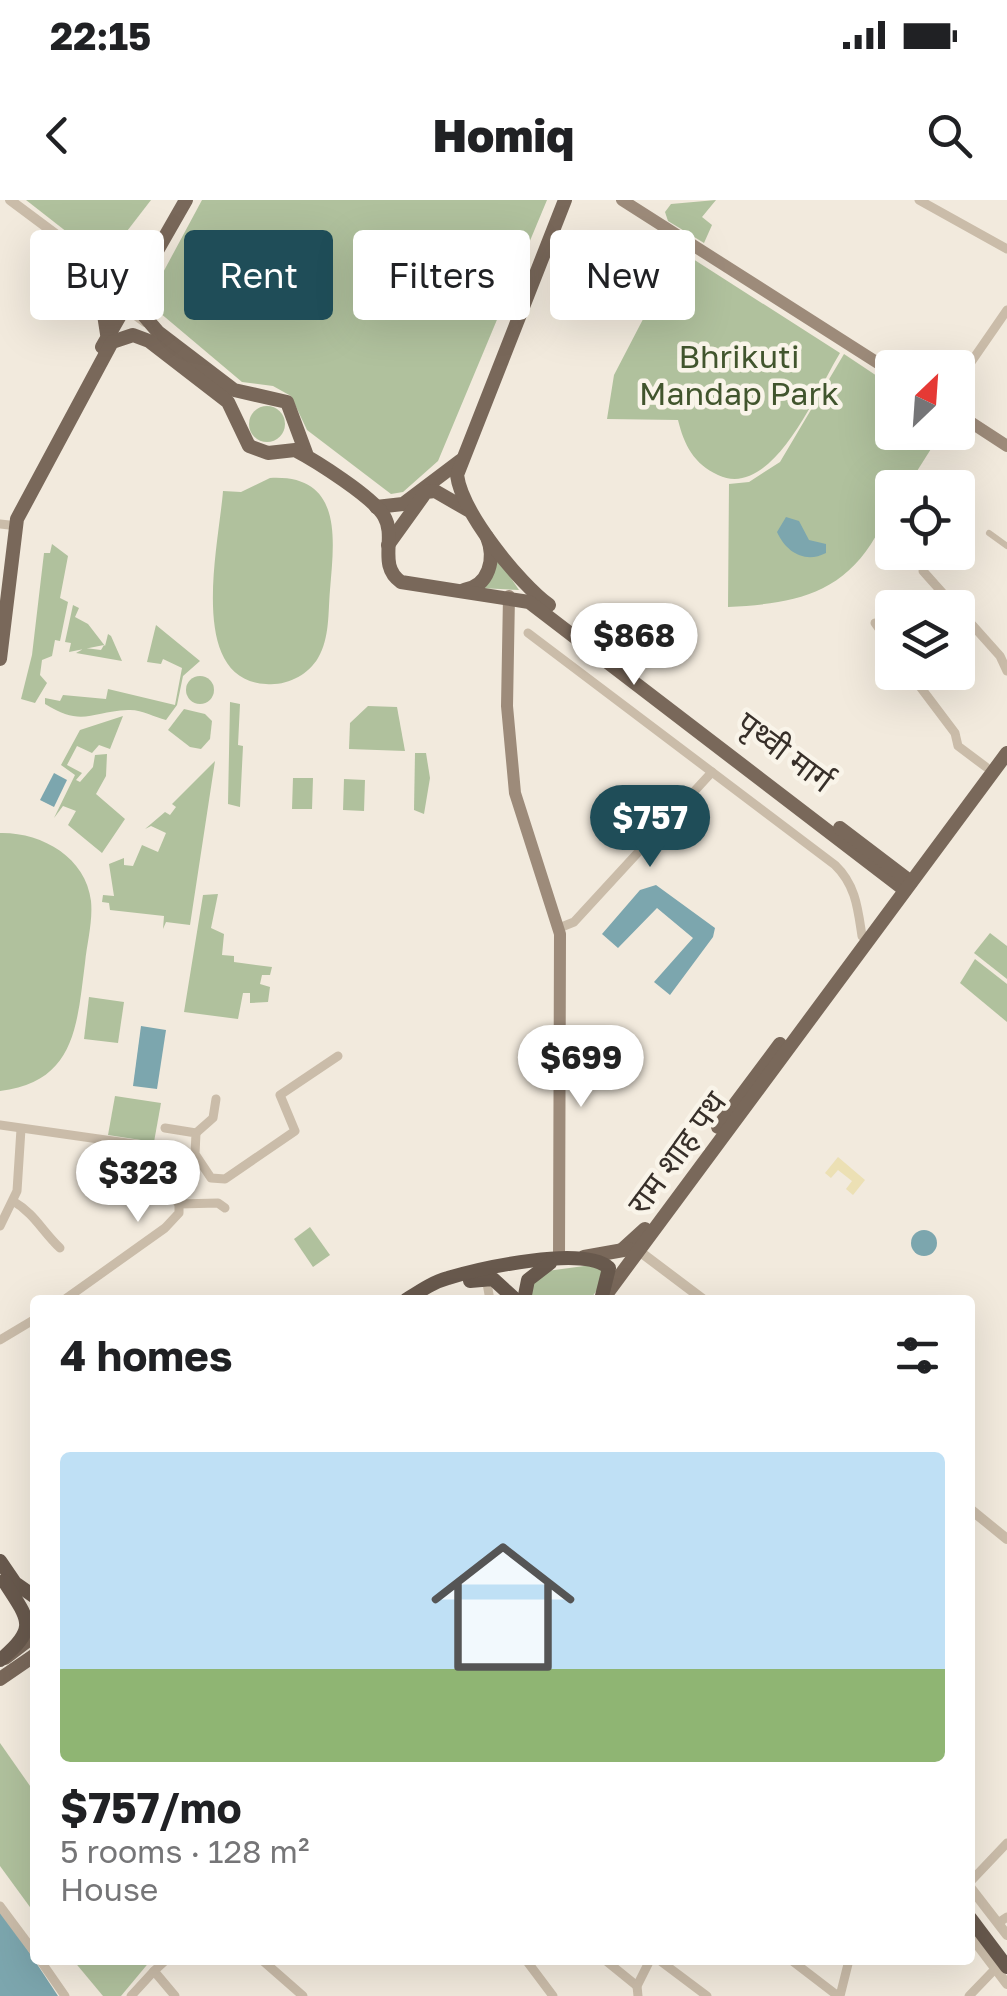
<!DOCTYPE html>
<meta charset="utf-8">
<style>
:root{--surface:#fff;--page:#f2f2f2;--text:#202124;--muted:#757577;--line:#e0e0e0;--accent:#1f4d58}
body{margin:0;font-family:"Golos Text","Noto Sans Devanagari",sans-serif;background:var(--page);color:var(--text);height:100vh;display:flex;flex-direction:column;font-size:38px;white-space:nowrap}
*{box-sizing:border-box;margin:0}
p{font-size:32px;color:var(--muted)}
.icon{flex:none;width:55px;height:55px;fill:none;stroke:currentColor;stroke-width:2;stroke-linecap:round;stroke-linejoin:round}
.map{position:relative;flex:1;overflow:hidden}
.panel{position:absolute;left:30px;top:1095px;width:945px;height:670px;display:flex;flex-direction:column;background:var(--surface);border-radius:10px;box-shadow:0 10px 40px #0002}
.panel>*{flex:none}
.banner{position:absolute;left:30px;top:30px;width:948px;height:90px;display:flex;gap:20px}
.needle{width:65px;rotate:25deg}
.tools{position:absolute;left:875px;top:150px;display:grid;gap:20px}
.tools a{display:grid;place-items:center;width:100px;height:100px;border-radius:10px;background:var(--surface);box-shadow:0 10px 40px #0002;font-size:50px}
.price{position:absolute;translate:-50% -85px;padding:0 22px;border-radius:35px;background:#fff;color:#222;font-size:32px;line-height:65px;filter:drop-shadow(0 2px 5px #0008)}
.price::after{content:'';position:absolute;left:50%;top:60px;width:30px;height:22px;margin-left:-15px;background:inherit;clip-path:polygon(0 0,100% 0,50% 100%)}
.price.selected{background:var(--accent);color:#fff}
ul{padding:0;list-style:none}
li{display:grid;align-content:center;gap:20px;height:530px;padding:0 30px}
li+li{border-top:2px solid var(--line)}
li span{display:grid;place-items:center;height:310px;border-radius:10px;color:#555}
li>.icon{margin-inline-start:auto}
span .icon{width:180px;height:180px;fill:#fffc;stroke-width:1}
li b{font-size:42px}
h2{display:flex;justify-content:space-between;align-items:center;height:120px;padding:0 30px;font-size:42px}
.chip{padding:0 35px;border-radius:10px;background:var(--surface);box-shadow:0 10px 40px #0002;font-size:35px;line-height:90px}
.chip.selected{background:var(--accent);color:#fff}
.status{display:flex;justify-content:space-between;align-items:center;height:70px;padding:0 50px;background:var(--surface);direction:ltr}
.status svg{height:28px;fill:currentColor}
header{display:flex;justify-content:space-between;align-items:center;height:130px;padding:0 30px;background:var(--surface);font-size:45px;font-weight:800}
.map>svg:first-child{display:block}
.green{fill:#b0c19d}
.sand{fill:#ece0b4}
.water{fill:#7ca6ae}
.lines{fill:none;stroke-linecap:round;stroke-linejoin:round}
.pedestrian{stroke:#cabca9;stroke-width:6}
.minor{stroke:#cabca9;stroke-width:9}
.tertiary{stroke:#cabca9;stroke-width:10}
.secondary{stroke:#9d8b7a;stroke-width:12}
.primary{stroke:#79685a;stroke-width:14}
.trunk{stroke:#68594d;stroke-width:14}
.labels{text-anchor:middle;stroke-width:9;stroke-linejoin:round;paint-order:stroke}
.park-label{font-size:32px;fill:#41552d;stroke:#f9f4e9}
.street-label{font-size:32px;fill:#372f29;stroke:#f9f4e9}
</style>
<div class="status"><b>22:15</b><svg viewBox="0 0 49 12"><path d="M0 12V9h3v3zM5 12V6h3v6zM10 12V3h3v9zM15 12V0h3v12zM26 1h20v11H26zM47 4h2v5h-2z"/></svg></div>
<header><svg class="icon" aria-label="back" viewBox="0 0 24 24"><path d="M15 5l-7 7 7 7"/></svg>Homiq<svg class="icon" aria-label="search" viewBox="0 0 24 24"><circle cx="10" cy="10" r="6"/><path d="M15 15l6 6"/></svg></header>
<div class="map">
<svg width="1007" height="1796" viewBox="0 0 1007 1796">
<rect width="100%" height="100%" fill="#f2eadd"/>
<g class="green">
<polygon points="26,0 151,0 104,61"/>
<polygon points="202,0 547,0 438,261 403,292 391,294 307,230 291,196 273,186 242,182 153,107 152,93"/>
<polygon points="716,0 702,17 712,25 704,43 668,21 665,12 671,4"/>
<path d="M679,50L840,153C817,190 773,301 718,275C694,264 684,245 678,220L607,219L614,175Z"/>
<path d="M844,154L892,186V232L941,233L907,287L892,288C892,313 884,323 871,344C837,397 786,404 728,407L729,284L749,282L780,262Z"/>
<circle cx="267" cy="224" r="18"/>
<path d="M270,278C344,274 334,340 330,390C328,412 330,438 318,458C308,475 287,486 266,484C186,480 219,344 223,291L241,292Z"/>
<polygon points="52,344 68,356 60,398 68,402 60,441 55,440 52,456 42,460 40,475 47,483 35,503 21,499 32,455 44,353 50,353"/>
<polygon points="496,356 519,390 480,388"/>
<polygon points="73,405 79,408 75,417 88,424 105,446 108,434 111,436 122,461 76,453 85,448 101,450 104,445 69,452 71,443 65,442"/>
<path d="M156,425L200,461L183,476L177,505L166,520C154,517 141,509 128,510C90,512 82,527 45,504V498L60,501L63,495L106,499L108,489L175,505L182,468L163,459L161,464L147,462Z"/>
<circle cx="200" cy="490" r="14"/>
<polygon points="230,502 240,504 238,545 243,546 240,607 228,604"/>
<polygon points="368,506 397,507 405,551 349,549 350,523"/>
<polygon points="184,509 205,514 212,521 210,539 201,549 190,547 168,530"/>
<polygon points="123,516 110,549 99,545 92,553 77,546 67,565 82,573 76,580 80,582 93,567 95,555 107,554 106,576 96,594 125,619 102,653 68,625 76,611 63,606 54,618 75,575 61,565 80,530"/>
<polygon points="415,553 426,553 430,578 424,614 414,610"/>
<polygon points="215,561 190,725 166,722 163,729 164,716 110,710 109,703 102,702 103,695 114,696 109,664 124,658 124,665 133,666 142,645 158,652 166,633 151,626 145,629 165,612 170,615 176,607 172,604"/>
<polygon points="293,578 313,578 312,609 292,609"/>
<polygon points="344,579 365,580 364,611 343,610"/>
<path d="M0,633C41,632 86,657 91,701C93,721 87,743 85,763C77,824 76,882 0,891Z"/>
<polygon points="218,694 211,728 224,734 222,755 234,756 234,762 272,767 270,775 262,775 260,784 270,787 268,802 250,803 250,793 243,793 238,819 184,812 203,695"/>
<polygon points="990,733 1007,746 1007,779 974,753"/>
<polygon points="975,759 1007,784 1007,822 960,783"/>
<polygon points="89,797 124,802 118,843 84,839"/>
<polygon points="115,896 161,903 154,942 108,935"/>
<polygon points="310,1027 330,1055 313,1067 294,1039"/>
<polygon points="599,1064 604,1080 590,1100 528,1100 528,1088 547,1071"/>
<polygon points="0,1543 35,1593 35,1714 0,1666"/>
<polygon points="73,1760 151,1760 121,1796 103,1796"/>
</g>
<polygon class="sand" points="838,957 865,980 853,995 846,989 852,981 838,970 831,978 825,973"/>
<g class="water">
<path d="M786,317L799,321L809,340L826,344V353C805,364 786,352 777,332Z"/>
<polygon points="54,573 67,580 54,607 40,600"/>
<polygon points="656,685 715,728 713,737 670,795 654,782 693,738 657,708 618,748 602,734 640,690"/>
<polygon points="141,826 166,830 157,889 133,886"/>
<circle cx="924" cy="1043" r="13"/>
<polygon points="0,1708 58,1796 0,1796"/>
</g>
<g class="lines">
<polyline class="pedestrian" points="989,333 1007,346"/>
<g class="minor">
<polyline points="919,0 1007,49"/>
<polyline points="958,181 1007,110"/>
<polyline points="0,324 9,325"/>
<polyline points="923,371 956,408"/>
<polyline points="958,409 1000,456 1007,471"/>
<polyline points="875,423 892,447"/>
<path d="M528,433L835,665C856,685 858,710 862,736"/>
<polyline points="909,472 955,533 958,546 986,567"/>
<polyline points="559,728 574,722 712,572"/>
<polyline points="0,925 162,948"/>
<polyline points="165,928 196,933 195,954 211,978 225,979 295,931 280,895 338,856"/>
<polyline points="196,933 213,918 216,899"/>
<path d="M13,1001C35,1014 42,1031 60,1048"/>
<polyline points="179,1004 218,1003 225,1008"/>
<polyline points="0,1026 17,991 21,929"/>
<polyline points="486,1078 490,1100"/>
<polyline points="64,1100 165,1028 179,1013 179,1004 144,965 147,945"/>
<polyline points="0,1140 35,1119"/>
<polyline points="970,1682 1007,1643"/>
<polyline points="0,1706 35,1753"/>
<polyline points="998,1723 1007,1717"/>
<polyline points="40,1760 65,1796"/>
<polyline points="166,1760 154,1771 175,1796"/>
<polyline points="262,1760 303,1796"/>
<polyline points="526,1760 553,1796"/>
<polyline points="605,1760 637,1786"/>
<polyline points="659,1760 707,1796"/>
<polyline points="791,1760 838,1796"/>
<polyline points="131,1796 154,1771"/>
<polyline points="638,1796 637,1786 650,1760"/>
<polyline points="840,1796 849,1760"/>
<polyline points="969,1796 996,1768"/>
</g>
<g class="tertiary">
<polyline points="10,0 69,44 100,89 145,122"/>
<polyline points="102,88 122,89 138,83"/>
<polyline points="639,1051 704,1100"/>
<polyline points="970,1309 1007,1339"/>
<polyline points="970,1687 1007,1735"/>
<polyline points="970,1735 1007,1784"/>
</g>
<g class="secondary">
<polyline points="622,0 892,172"/>
<polyline points="958,214 1007,246"/>
<polyline points="509,396 507,506 515,593 560,734 559,1059"/>
</g>
<g class="primary">
<polyline points="100,89 107,134"/>
<polyline points="137,89 140,111 158,132 234,190 287,202 306,253"/>
<polyline points="102,147 186,0"/>
<polyline points="376,307 403,304 460,261"/>
<polyline points="388,345 426,292 435,291 468,310"/>
<path d="M464,390C489,386 496,359 487,337"/>
<path d="M549,405C519,383 462,313 457,275L565,0"/>
<path d="M0,459L17,319L112,142L133,135L149,141L228,202L249,246L268,253L295,250C316,261 373,297 384,316C397,338 377,365 401,382L529,402L905,690"/>
<polyline points="840,628 911,682"/>
<polyline points="718,927 780,844"/>
<polyline points="623,1049 645,1029"/>
<polyline points="584,1057 629,1049"/>
<polyline points="602,1100 1007,553"/>
<polyline points="5,1458 35,1435"/>
<polyline points="0,1479 35,1455"/>
</g>
<g class="trunk">
<polyline points="470,1081 493,1079 516,1100"/>
<path d="M406,1100C420,1091 433,1082 448,1078C481,1068 584,1045 609,1068L601,1100"/>
<polyline points="524,1100 528,1080 550,1063"/>
<polyline points="0,1361 15,1383 35,1397"/>
<path d="M0,1460C41,1427 27,1418 4,1381"/>
<polyline points="970,1718 1007,1767"/>
</g>
</g>
<g class="labels">
<g class="park-label">
<text x="739" y="168">Bhrikuti<tspan x="739" dy="37">Mandap Park</tspan></text>
</g>
<g class="street-label">
<text transform="translate(785 552) rotate(37)" y="11">पृथ्वी मार्ग</text>
<text transform="translate(677 953) rotate(-54)" y="11">राम शाह पथ</text>
</g>
</g>
</svg>
<div class="tools">
<a><svg class="needle" viewBox="-14 -14 28 28"><path d="M0-13l5 13h-10z" fill="#e53935"/><path d="M0 13l5-13h-10z" fill="#757577"/></svg></a>
<a><svg class="icon" aria-label="locate" viewBox="0 0 24 24"><circle cx="12" cy="12" r="6"/><path d="M12 2v4M12 18v4M2 12h4M18 12h4"/></svg></a>
<a><svg class="icon" aria-label="layers" viewBox="0 0 24 24"><path d="M12 4l9 5-9 5-9-5zM3 14l9 5 9-5"/></svg></a>
</div>
<b class="price" style="left:634px;top:488px">$868</b>
<b class="price selected" style="left:650px;top:670px">$757</b>
<b class="price" style="left:581px;top:910px">$699</b>
<b class="price" style="left:138px;top:1025px">$323</b>
<div class="banner">
<a class="chip">Buy</a>
<a class="chip selected">Rent</a>
<a class="chip">Filters</a>
<a class="chip">New</a>
</div>
<section class="panel">
<h2>4 homes<svg class="icon" aria-label="filters" viewBox="0 0 24 24"><path d="M4 7h16M4 17h16"/><circle cx="9" cy="7" r="2"/><circle cx="15" cy="17" r="2"/></svg></h2>
<ul>
<li><span style="background:linear-gradient(#bfe0f5 70%,#8fb573 0)"><svg class="icon" aria-label="home" viewBox="0 0 24 24"><path d="M3 11l9-7 9 7M6 9v11h12V9"/></svg></span><div><b>$757/mo</b><p>5 rooms · 128 m²</p><p>House</p></div></li>
</ul>
</section>
</div>
